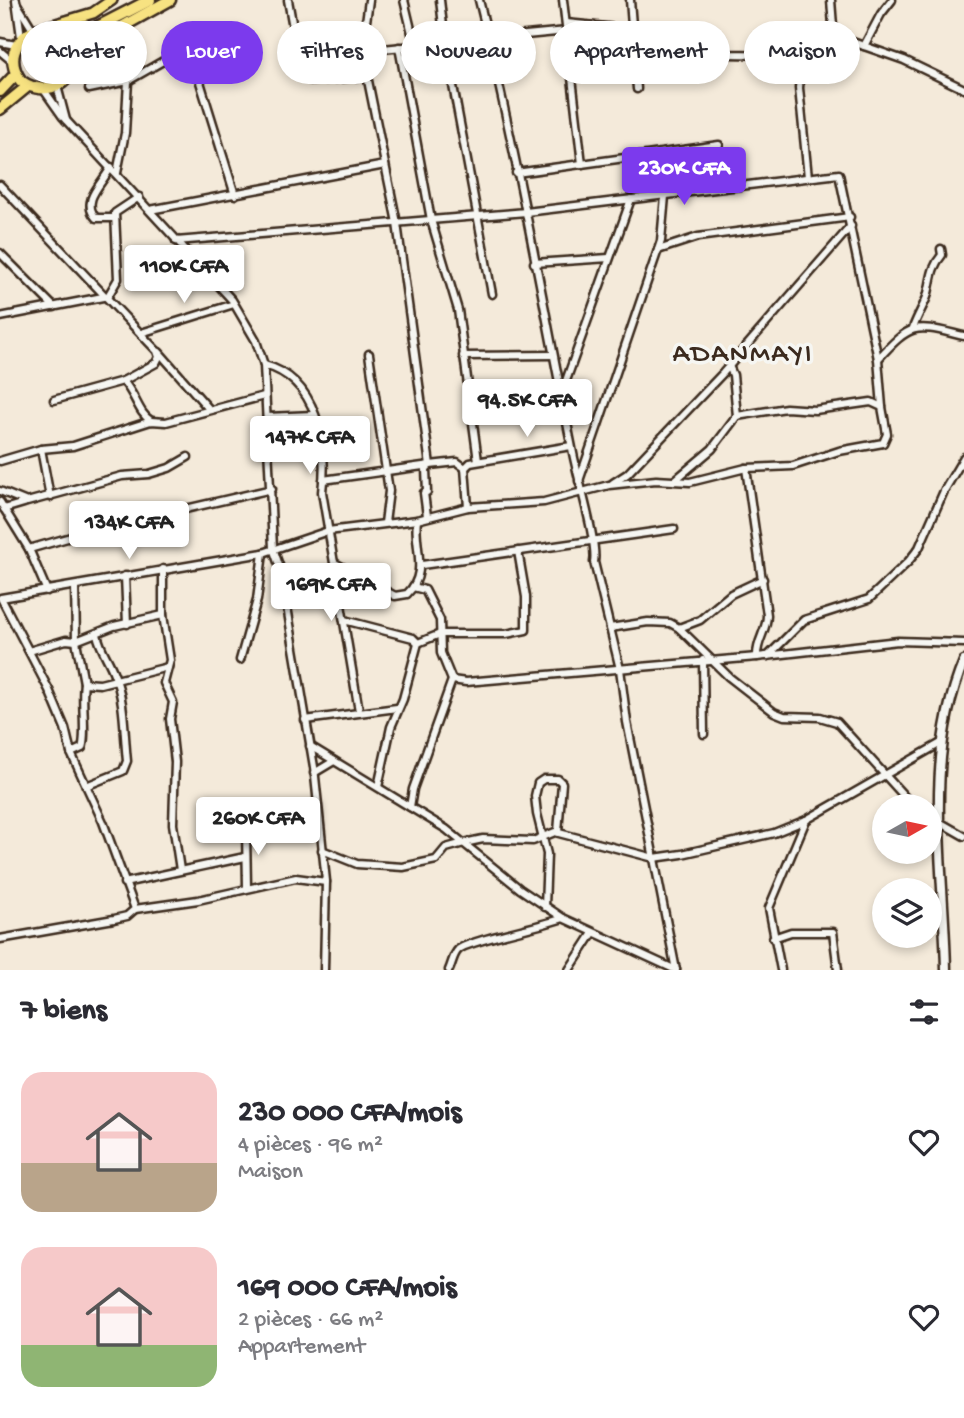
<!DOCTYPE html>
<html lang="fr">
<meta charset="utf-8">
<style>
:root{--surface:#fff;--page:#f2f2f3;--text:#2b2b33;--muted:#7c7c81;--accent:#7c3aed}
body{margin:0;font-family:"Gochi Hand",sans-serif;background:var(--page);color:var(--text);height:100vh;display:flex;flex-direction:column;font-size:26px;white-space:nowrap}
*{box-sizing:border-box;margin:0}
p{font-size:23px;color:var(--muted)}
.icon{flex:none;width:38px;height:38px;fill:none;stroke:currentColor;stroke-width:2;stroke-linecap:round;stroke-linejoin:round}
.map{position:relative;height:970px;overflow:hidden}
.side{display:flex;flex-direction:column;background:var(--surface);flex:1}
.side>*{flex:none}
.top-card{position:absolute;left:21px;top:21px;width:922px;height:63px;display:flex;gap:14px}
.needle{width:46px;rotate:81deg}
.tools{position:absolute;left:872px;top:794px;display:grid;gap:14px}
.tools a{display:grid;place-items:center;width:70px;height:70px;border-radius:50%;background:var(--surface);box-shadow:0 4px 10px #0003;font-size:35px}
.price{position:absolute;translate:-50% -60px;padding:0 16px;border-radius:7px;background:#fff;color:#222;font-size:23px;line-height:46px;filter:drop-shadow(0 2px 4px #0008)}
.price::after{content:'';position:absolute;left:50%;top:42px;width:21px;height:16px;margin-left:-10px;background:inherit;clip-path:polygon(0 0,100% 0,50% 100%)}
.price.on{background:var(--accent);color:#fff}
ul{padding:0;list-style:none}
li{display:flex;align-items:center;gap:21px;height:175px;padding:0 21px}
li span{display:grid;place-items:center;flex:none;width:196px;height:140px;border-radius:21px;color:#555}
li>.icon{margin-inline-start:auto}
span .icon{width:84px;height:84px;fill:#fffc;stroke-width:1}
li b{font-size:30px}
h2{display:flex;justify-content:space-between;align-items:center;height:84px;padding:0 21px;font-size:30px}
.chip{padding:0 24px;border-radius:32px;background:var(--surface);box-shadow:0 4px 10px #0003;font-size:24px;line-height:63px}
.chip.on{background:var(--accent);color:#fff}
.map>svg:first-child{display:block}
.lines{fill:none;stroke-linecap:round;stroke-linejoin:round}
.minor-casing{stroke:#3b2a1e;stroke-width:11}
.secondary-casing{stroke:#3b2a1e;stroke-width:13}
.primary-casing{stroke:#3b2a1e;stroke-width:14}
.trunk-casing{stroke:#3b2a1e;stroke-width:15}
.minor{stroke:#f6f6f2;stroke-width:6}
.secondary{stroke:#f6f6f2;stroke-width:8}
.primary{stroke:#f7e281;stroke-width:9}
.trunk{stroke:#f7e281;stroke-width:10}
.labels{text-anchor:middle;stroke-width:7;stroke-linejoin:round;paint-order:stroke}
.quarter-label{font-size:28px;letter-spacing:2px;fill:#3b2a1e;stroke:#f6f6f2}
</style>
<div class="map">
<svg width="964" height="970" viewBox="0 0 964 970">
<rect width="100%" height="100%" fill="#f4eada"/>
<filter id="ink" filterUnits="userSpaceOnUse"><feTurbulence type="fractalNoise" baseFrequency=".0143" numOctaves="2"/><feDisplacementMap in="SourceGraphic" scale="14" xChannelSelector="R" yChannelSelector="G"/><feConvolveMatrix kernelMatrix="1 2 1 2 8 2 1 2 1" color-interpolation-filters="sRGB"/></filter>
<g filter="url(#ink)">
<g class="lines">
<g class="minor-casing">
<g id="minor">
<polyline points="16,0 21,37"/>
<polyline points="288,0 302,77 312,81 366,76"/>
<polyline points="369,0 362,51 397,223 430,465 426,469 427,492 424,493 427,516"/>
<polyline points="404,0 415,46"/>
<polyline points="440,0 445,43 492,294"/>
<path d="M479,0C516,148 542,299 572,448C576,473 598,543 594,562L620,669L627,722L676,970"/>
<polyline points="563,0 582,164"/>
<polyline points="630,0 637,89"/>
<polyline points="831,0 833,26 841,38 904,60 964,89"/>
<polyline points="17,4 33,30"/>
<polyline points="566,23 657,32 695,40 728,54 784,55"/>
<polyline points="0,42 16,45"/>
<polyline points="864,46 881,14 892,0"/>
<polyline points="399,47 431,220 458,310 478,461"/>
<polyline points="0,51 12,61"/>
<polyline points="362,51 567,31"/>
<polyline points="57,86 66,120"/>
<polyline points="89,89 128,81 163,61 180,61 192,56 235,195"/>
<polyline points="44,90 63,117 232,300 256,341 264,365 273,548 281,571 314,767 326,881 324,970"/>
<path d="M111,167C103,183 80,201 96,218H113"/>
<polyline points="117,173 125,133 128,81"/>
<polyline points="516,173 719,145"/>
<path d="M808,177L799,88L801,63C815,52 828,43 845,42"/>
<polyline points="0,185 157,351 159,357 156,363 123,381 54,400"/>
<polyline points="150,210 385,165"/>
<polyline points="176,241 526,212 839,174 878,359 882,407"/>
<polyline points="658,250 698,237 850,217"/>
<polyline points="0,253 54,307"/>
<polyline points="534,263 609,258"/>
<polyline points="0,317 108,296 118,279 115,213 139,197"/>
<path d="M913,328C917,317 923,307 927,297C932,280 930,269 942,255L941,249"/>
<polyline points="141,333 234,304"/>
<polyline points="159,352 209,409"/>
<polyline points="369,354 389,491 385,523"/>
<polyline points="463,356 553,355"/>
<path d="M878,359C913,320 917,325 964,336"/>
<path d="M264,365C318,379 328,444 322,492L359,711"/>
<polyline points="729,366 733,375 737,416"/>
<path d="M123,381C136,395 138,413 151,421"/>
<polyline points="562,392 631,199"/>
<polyline points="267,417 314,415"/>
<polyline points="41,449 50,497"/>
<polyline points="0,461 41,449 73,446 151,421 166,422 264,396"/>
<path d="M746,468L767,615C767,631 756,641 757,657"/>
<polyline points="323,480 430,465 457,462 465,468"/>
<polyline points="579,481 661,241 665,196"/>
<polyline points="613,483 627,474 723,373 851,226"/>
<polyline points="0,491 27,502 122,476 149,474 169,468 188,457"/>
<polyline points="0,502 29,549"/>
<polyline points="468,507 465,468 470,463 571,446"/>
<polyline points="4,509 24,503"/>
<path d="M335,563L395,596L407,594C430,572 413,546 417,520"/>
<polyline points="422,565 674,529"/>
<polyline points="163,569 163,615 170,660 164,683 173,702 170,719 175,762 173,824 180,870"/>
<polyline points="125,576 127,624"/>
<polyline points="75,586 76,641 84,683"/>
<polyline points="47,591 29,549 99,529 272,489"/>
<polyline points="344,620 413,638 418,643 403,699 391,727 378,787"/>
<polyline points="610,628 648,622 670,623 679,628 729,677 774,712 784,716 820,717 837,722 914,807"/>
<polyline points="679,628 700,620 731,594 763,579"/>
<polyline points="418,643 440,634 506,634 526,630 526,597 518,551"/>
<polyline points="29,651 66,640 76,641 114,626 163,615"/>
<polyline points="768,656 804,620 869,599 908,562 919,548 944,491 964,457"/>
<polyline points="240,660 257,600 263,553"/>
<polyline points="703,660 704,734"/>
<polyline points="452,680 466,682 757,657 898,641 964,643"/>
<polyline points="305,720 397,708"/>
<polyline points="310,746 446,829 520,889 563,918 676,970"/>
<path d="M71,753L82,748C87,736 81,700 84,683L100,684L168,667"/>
<polyline points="314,773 334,761"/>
<path d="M86,786L123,771L127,761C124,734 125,699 114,674C109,660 100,649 97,634"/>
<polyline points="410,807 413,789 452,680 441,653 440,620 425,590 413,587"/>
<polyline points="929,816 964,836"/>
<polyline points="246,830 247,887"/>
<polyline points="322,850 357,864 403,867 436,860 446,848 464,843 483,839 533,841 555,832 654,858 682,854 774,833 806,820 941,743"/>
<polyline points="124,883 245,857"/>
<polyline points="545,907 547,854 537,814 535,796 538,783 544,779 558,779 562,783 558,832"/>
<polyline points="135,909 198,900 296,878 326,882"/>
<polyline points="773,938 791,932 833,932 838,970"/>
<polyline points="0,939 114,919 127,916 135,909 103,822 71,753 65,728 49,690 1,598 263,553 328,531 417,520 468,507 544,502 609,485 656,480 690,482 746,468 793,466 839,451 883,443 887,434 882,407 871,402 815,410 786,408 737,416 712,449 674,481"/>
<path d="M449,970C452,964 453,955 458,950C466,941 544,926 563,918"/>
<polyline points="569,970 593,933"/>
<polyline points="781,970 769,908 806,820"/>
</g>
</g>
<g class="secondary-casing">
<path id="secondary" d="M946,970C944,867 923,758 964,661"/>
</g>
<g class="primary-casing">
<polyline id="primary" points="43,28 93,13 112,0"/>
</g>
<g class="trunk-casing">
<g id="trunk">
<path d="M68,37C71,46 74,56 72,66C67,90 39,94 21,81C4,58 17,34 43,28L68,37L82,35L150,0"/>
<polyline points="73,54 170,0"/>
<polyline points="0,91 16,74"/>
<polyline points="0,109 28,86"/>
</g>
</g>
<use href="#minor" class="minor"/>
<use href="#secondary" class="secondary"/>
<use href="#primary" class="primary"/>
<use href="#trunk" class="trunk"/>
</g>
</g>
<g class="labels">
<g class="quarter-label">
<text x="743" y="361">ADANMAYI</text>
</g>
</g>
</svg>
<div class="tools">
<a><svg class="needle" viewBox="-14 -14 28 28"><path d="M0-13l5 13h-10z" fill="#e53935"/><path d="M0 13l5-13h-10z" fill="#7c7c81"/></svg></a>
<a><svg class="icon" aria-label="layers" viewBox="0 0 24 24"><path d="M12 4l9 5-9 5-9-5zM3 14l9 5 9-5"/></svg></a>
</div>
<b class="price on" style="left:684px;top:207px">230K CFA</b>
<b class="price" style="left:184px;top:305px">110K CFA</b>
<b class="price" style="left:527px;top:439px">94.5K CFA</b>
<b class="price" style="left:310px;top:476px">147K CFA</b>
<b class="price" style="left:129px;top:561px">134K CFA</b>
<b class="price" style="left:331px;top:623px">169K CFA</b>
<b class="price" style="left:258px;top:857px">260K CFA</b>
<div class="top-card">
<a class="chip">Acheter</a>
<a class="chip on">Louer</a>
<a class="chip">Filtres</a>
<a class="chip">Nouveau</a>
<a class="chip">Appartement</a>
<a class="chip">Maison</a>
</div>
</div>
<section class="side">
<h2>7 biens<svg class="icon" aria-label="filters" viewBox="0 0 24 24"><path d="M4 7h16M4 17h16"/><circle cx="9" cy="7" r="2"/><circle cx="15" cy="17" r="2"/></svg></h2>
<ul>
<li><span style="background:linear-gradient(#f6c9c9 65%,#b9a48a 0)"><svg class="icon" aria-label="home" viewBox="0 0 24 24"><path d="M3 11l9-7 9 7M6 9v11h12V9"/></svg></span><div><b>230 000 CFA/mois</b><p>4 pièces · 96 m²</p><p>Maison</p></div><svg class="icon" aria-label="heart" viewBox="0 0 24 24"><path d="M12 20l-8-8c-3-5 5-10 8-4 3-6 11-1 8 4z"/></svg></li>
<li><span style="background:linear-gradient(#f6c9c9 70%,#8fb573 0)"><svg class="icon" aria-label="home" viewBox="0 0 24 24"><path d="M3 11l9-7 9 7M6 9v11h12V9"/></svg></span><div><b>169 000 CFA/mois</b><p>2 pièces · 66 m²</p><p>Appartement</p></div><svg class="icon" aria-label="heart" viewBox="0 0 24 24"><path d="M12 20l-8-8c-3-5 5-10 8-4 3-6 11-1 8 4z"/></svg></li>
</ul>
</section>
